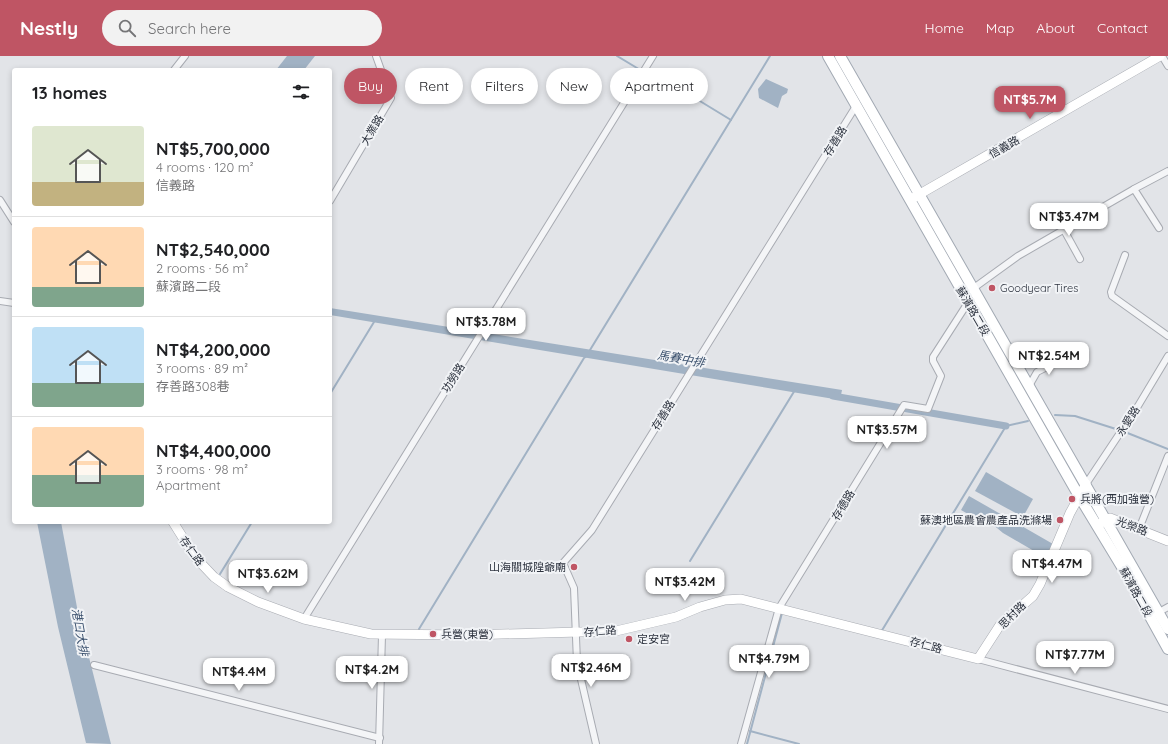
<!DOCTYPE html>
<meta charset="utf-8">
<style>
:root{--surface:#fff;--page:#f2f2f2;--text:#202124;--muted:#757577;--line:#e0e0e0;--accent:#bf5564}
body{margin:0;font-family:Quicksand,"Noto Sans TC",sans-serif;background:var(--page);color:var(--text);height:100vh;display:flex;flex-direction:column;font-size:15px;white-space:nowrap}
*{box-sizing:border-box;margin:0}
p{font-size:13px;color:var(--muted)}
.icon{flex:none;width:22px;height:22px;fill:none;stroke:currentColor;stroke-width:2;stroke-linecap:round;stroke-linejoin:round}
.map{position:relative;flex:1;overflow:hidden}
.details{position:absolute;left:12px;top:12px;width:320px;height:456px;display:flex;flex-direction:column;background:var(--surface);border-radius:4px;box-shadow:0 2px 6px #0003}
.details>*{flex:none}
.top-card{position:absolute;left:344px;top:12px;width:380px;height:36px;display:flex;gap:8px}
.price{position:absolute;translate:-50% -34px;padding:0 9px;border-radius:8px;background:#fff;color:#222;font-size:13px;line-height:26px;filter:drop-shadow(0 1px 2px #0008)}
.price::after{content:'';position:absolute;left:50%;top:24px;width:12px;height:9px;margin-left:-6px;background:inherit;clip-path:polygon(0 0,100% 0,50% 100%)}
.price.selected{background:var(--accent);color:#fff}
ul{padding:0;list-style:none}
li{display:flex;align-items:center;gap:12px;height:100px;padding:0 20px}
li+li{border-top:1px solid var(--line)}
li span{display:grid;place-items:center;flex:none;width:112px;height:80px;border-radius:4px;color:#555}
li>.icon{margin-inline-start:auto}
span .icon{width:48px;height:48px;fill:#fffc;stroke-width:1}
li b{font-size:17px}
h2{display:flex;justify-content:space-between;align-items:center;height:48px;padding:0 20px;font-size:17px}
.tag{padding:0 14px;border-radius:18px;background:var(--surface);box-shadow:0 2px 6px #0003;font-size:14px;line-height:36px}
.tag.selected{background:var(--accent);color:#fff}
header{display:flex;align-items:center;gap:24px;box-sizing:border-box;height:56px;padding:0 20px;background:var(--accent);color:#fff}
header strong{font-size:19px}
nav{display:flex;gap:22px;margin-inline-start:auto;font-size:14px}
.search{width:280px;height:36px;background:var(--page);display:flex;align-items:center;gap:10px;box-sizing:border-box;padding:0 14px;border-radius:22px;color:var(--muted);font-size:15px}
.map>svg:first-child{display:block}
.water{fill:#a1b2c4}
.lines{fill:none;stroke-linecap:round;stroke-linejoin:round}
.stream{stroke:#a1b2c4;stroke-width:2}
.canal{stroke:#a1b2c4;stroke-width:7}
.street-casing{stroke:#a8abb2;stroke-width:8}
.secondary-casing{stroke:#a8abb2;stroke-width:10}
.primary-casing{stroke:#a2a9b3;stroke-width:12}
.street{stroke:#f4f5f7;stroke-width:6}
.secondary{stroke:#fff;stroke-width:9}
.primary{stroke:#fff;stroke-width:10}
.poi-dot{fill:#bf5564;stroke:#f1f3f6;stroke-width:1.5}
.labels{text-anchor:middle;stroke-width:4;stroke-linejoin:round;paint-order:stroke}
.street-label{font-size:11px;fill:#2c323e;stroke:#f1f3f6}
.poi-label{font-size:11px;fill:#2c323e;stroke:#f1f3f6;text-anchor:start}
.water-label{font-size:12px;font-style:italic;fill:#3b516e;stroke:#f1f3f6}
</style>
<header>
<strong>Nestly</strong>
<div class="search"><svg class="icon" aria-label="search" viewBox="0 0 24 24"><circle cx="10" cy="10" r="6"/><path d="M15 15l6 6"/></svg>Search here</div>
<nav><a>Home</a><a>Map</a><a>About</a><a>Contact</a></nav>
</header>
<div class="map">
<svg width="1168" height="688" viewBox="0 0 1168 688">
<rect width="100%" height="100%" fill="#e2e4e8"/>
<g class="water">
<polygon points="287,0 315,0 304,14 276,14"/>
<polygon points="766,23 788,33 787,37 782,40 778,52 759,42 758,33"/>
<polygon points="330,252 842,334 840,344 330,259"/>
<polygon points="986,416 1033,443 1023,461 975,435"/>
<polygon points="969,440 1053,488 1046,502 1003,477 991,467 982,466 961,454"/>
<polygon points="37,466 61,466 79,562 111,688 86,687 58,571"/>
</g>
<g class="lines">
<g class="stream">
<polyline points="617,0 642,15"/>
<polyline points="649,14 731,64"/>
<polyline points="590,294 770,0"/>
<polyline points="330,338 374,266"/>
<polyline points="1055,359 1075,360 1119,374"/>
<polyline points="1125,376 1168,393"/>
<polyline points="690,505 795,334"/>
<polyline points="220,518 252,466"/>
<polyline points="419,573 584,302 587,300"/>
<polyline points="881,576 1006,370 1028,365"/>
<polyline points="750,675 799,688"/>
<polyline points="747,688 782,557"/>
</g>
<polyline class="canal" points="833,340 1006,370"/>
<g class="street-casing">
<g id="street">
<polyline points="1162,0 1168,10"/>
<polyline points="174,14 185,0"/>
<polyline points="1134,133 1159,172"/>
<polyline points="0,144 14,166"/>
<polyline points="330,145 391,42 376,0"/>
<polyline points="1064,174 1080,203"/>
<polyline points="1125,199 1111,236 1112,240 1168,280"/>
<polyline points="971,234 1018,200 1134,133 1168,115"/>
<polyline points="0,245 14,247"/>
<polyline points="1029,330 1037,316 1049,310 1055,302"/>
<polyline points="1086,428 1138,350 1168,300"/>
<polyline points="1139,473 1168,400"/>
<polyline points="1159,556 1168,551"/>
<polyline points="304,563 653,0"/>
<polyline points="978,603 1168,653"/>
<polyline points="94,609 380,682"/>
<polyline points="379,688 382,579"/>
<polyline points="596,688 577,606 574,532 563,507 592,474 856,50"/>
<polyline points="741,688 779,552 904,349 928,353 941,320 933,305 933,301 969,245"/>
</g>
</g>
<g class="secondary-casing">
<g id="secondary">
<polyline points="913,142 1160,0"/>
<polyline points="173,466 195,501 214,521 228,531 258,546 304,563 371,578 468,579 616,575 676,561 700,551 725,544 741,543 978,603 1000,569 1033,540 1040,528 1070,457 1086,428"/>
<polyline points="1101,467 1110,462 1168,485"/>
</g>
</g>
<g class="primary-casing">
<g id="primary">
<polyline points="828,0 1079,440 1131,526 1168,593"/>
<polyline points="840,0 1168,573"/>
</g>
</g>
<use href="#street" class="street"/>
<use href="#secondary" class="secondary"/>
<use href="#primary" class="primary"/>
</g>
<g class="poi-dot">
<circle cx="992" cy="232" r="4"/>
<circle cx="1072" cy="443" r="4"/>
<circle cx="1060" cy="464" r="4"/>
<circle cx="574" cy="511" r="4"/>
<circle cx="433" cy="578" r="4"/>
<circle cx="629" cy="583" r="4"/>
</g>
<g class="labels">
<g class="street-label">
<text transform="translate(372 74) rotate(-59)" y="4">大業路</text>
<text transform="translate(835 85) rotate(-58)" y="4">存善路</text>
<text transform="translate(1004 91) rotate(-29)" y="4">信義路</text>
<text transform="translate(973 255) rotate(60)" y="4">蘇濱路二段</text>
<text transform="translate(453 322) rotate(-58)" y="4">功勞路</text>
<text transform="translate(663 359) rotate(-58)" y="4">存善路</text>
<text transform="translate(1128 365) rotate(-57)" y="4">永愛路</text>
<text transform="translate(843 449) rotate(-59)" y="4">存德路</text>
<text transform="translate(1132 470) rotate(20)" y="4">光榮路</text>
<text transform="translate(192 495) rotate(54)" y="4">存仁路</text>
<text transform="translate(1136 536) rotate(61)" y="4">蘇濱路二段</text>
<text transform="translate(1012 559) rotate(-45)" y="4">思村路</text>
<text transform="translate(600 575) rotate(-4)" y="4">存仁路</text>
<text transform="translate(926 589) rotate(15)" y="4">存仁路</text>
</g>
<g class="poi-label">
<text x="1000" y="236">Goodyear Tires</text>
<text x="1080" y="447">兵將(西加強營)</text>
<text x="1052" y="468" text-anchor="end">蘇澳地區農會農產品洗滌場</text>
<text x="566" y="515" text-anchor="end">山海關城隍爺廟</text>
<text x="441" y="582">兵營(東營)</text>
<text x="637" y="587">定安宮</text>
</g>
<g class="water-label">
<text transform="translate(681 303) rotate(10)" y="4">馬賽中排</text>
<text transform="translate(80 576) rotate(80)" y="4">港口大排</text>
</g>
</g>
</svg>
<b class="price selected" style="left:1030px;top:64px">NT$5.7M</b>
<b class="price" style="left:1069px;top:181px">NT$3.47M</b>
<b class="price" style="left:486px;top:286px">NT$3.78M</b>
<b class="price" style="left:1049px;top:320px">NT$2.54M</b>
<b class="price" style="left:887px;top:394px">NT$3.57M</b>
<b class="price" style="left:1052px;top:528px">NT$4.47M</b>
<b class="price" style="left:268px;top:538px">NT$3.62M</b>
<b class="price" style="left:685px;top:546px">NT$3.42M</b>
<b class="price" style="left:1075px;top:619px">NT$7.77M</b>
<b class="price" style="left:769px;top:623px">NT$4.79M</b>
<b class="price" style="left:591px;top:632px">NT$2.46M</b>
<b class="price" style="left:372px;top:634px">NT$4.2M</b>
<b class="price" style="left:239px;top:636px">NT$4.4M</b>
<div class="top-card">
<a class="tag selected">Buy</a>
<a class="tag">Rent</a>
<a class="tag">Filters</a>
<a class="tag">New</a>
<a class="tag">Apartment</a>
</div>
<section class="details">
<h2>13 homes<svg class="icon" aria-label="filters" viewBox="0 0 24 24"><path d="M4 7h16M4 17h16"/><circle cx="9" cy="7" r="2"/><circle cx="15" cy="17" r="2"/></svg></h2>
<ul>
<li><span style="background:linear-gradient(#dfe7d0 70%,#c2b280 0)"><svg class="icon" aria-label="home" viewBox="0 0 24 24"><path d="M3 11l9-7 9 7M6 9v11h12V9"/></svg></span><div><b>NT$5,700,000</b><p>4 rooms · 120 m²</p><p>信義路</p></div></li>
<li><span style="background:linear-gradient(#ffd9b3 75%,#7fa58c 0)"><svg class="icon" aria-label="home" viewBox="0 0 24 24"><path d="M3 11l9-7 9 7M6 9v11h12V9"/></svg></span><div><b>NT$2,540,000</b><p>2 rooms · 56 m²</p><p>蘇濱路二段</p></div></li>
<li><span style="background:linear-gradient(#bfe0f5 70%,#7fa58c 0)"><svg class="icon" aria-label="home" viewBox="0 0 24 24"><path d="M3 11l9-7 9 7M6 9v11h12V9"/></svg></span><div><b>NT$4,200,000</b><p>3 rooms · 89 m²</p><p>存善路308巷</p></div></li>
<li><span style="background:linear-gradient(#ffd9b3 60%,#7fa58c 0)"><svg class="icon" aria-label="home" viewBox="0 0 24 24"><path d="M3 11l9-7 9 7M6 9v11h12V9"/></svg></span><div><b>NT$4,400,000</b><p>3 rooms · 98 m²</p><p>Apartment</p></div></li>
</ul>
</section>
</div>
